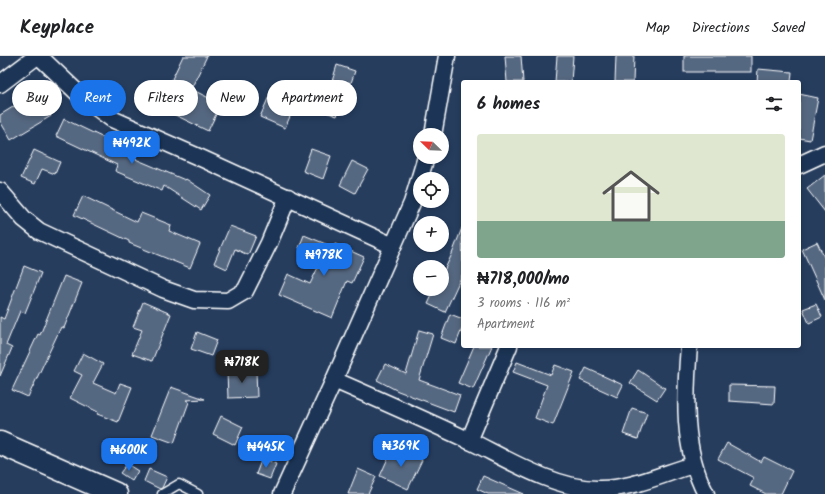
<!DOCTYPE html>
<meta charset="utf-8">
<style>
:root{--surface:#fff;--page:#f6f6f6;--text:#202124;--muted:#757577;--line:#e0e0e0;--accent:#1a73e8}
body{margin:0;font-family:Kalam,sans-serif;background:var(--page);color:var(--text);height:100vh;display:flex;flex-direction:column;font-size:15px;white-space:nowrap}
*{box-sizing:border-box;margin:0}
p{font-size:13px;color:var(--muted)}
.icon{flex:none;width:22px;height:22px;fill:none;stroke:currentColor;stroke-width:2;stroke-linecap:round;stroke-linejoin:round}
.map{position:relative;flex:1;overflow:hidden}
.panel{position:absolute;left:461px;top:24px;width:340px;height:268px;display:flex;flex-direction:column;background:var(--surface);border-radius:4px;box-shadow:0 2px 6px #0003}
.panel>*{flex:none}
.guide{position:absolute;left:12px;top:24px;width:380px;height:36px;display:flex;gap:8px}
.needle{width:26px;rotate:293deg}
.tools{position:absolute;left:413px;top:72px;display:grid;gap:8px}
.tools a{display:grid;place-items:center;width:36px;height:36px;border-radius:50%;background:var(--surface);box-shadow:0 2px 6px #0003;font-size:20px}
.price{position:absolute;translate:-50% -34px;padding:0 9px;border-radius:8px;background:var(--accent);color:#fff;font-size:13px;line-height:26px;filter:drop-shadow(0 1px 2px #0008)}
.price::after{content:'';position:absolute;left:50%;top:24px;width:12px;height:9px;margin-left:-6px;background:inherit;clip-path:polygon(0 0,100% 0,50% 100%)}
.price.on{background:#222;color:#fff}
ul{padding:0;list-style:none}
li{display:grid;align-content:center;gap:8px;height:212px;padding:0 16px}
li span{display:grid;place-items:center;height:124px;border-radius:4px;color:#555}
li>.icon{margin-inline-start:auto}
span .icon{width:72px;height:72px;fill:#fffc;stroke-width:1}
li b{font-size:17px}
h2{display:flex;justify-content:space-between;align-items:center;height:48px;padding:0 16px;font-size:17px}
.pill{padding:0 14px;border-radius:18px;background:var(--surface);box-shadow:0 2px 6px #0003;font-size:14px;line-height:36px}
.pill.on{background:var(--accent);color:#fff}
header{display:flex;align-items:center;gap:24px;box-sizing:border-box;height:56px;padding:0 20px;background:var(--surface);border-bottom:1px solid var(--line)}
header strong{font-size:19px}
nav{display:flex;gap:22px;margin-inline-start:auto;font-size:14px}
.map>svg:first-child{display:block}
.building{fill:#556781;stroke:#fff}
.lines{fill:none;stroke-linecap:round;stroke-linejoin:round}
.lane-casing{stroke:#fff;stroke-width:11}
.street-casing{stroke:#fff;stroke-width:19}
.secondary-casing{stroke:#fff;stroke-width:25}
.lane{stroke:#1d3557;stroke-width:8}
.street{stroke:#1d3557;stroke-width:16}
.secondary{stroke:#1d3557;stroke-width:22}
</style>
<header>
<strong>Keyplace</strong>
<nav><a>Map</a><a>Directions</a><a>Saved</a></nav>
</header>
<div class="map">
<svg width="825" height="438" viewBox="0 0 825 438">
<rect width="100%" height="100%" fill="#263d5e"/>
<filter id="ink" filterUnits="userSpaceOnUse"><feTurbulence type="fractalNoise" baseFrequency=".025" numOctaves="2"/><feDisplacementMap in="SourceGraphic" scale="8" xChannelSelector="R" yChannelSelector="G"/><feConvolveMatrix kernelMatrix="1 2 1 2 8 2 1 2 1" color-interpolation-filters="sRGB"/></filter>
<g filter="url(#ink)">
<g class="building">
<polygon points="183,0 207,0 191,33 221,48 208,75 169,56 183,28 172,23"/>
<polygon points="505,0 521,0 523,26 507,26"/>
<polygon points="557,0 573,0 571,26 555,26"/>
<polygon points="616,0 634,0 633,26 615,26"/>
<rect x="684" y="0" width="67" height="16"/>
<polygon points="337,9 355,15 351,27 348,26 337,60 323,55"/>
<polygon points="758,13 792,16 791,26 757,26"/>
<polygon points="37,36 51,60 11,84 0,65 0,59"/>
<polygon points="270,38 295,49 285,72 260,61"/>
<polygon points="799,38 818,42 810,84 799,82"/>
<polygon points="64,63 110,85 107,91 185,124 186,123 210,139 201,154 164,130 162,135 115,115 117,109 56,80"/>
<polygon points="311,93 331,100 323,123 303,115"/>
<polygon points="34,94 60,106 55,118 42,113 35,128 21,122"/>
<polygon points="352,105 368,113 355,137 340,129"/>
<polygon points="825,119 825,156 807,133"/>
<polygon points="83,140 137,166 141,157 171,169 169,175 200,188 190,212 129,187 129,185 74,159"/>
<polygon points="230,170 256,180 248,199 235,193 227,213 214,207"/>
<polygon points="462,172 463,217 445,256 428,248 435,233 442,233 442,219 452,198"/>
<polygon points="304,179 333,191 335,188 364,201 352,227 347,225 332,262 279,239 288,218 310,228 322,203 299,192"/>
<polygon points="817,186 825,203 825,244 802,193"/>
<polygon points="24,210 41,217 25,257 20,255 6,289 12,292 0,320 0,261 4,263"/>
<polygon points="64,220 82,227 64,272 61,271 28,341 12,334 38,278 40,279"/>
<polygon points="143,246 171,258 152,305 132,298 142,274 133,271"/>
<polygon points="816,248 822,261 809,267 803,253"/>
<polygon points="450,258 463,263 463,270 456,288 441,282"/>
<polygon points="419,274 433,278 419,324 460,339 454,356 398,335 377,324 385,308 406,318"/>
<polygon points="197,276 217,284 211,300 191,293"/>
<polygon points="474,290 492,290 473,333 458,327"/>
<polygon points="83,297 103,308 93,327 116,337 120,327 132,331 118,366 97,358 98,356 70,342 82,319 74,315"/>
<polygon points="517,306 551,319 555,309 574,316 553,369 535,362 547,329 513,316"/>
<polygon points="586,312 623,329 617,341 580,324"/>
<polygon points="638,314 665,332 657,344 630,327"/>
<polygon points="256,315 257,341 228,342 227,316"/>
<polygon points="729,329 775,330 774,348 729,345"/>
<polygon points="171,331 205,343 186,344 189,346 174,387 152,379"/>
<polygon points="632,352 647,357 638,383 623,378"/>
<polygon points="221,360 243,371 235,389 213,378"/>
<polygon points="727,387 761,406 764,401 792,415 781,438 766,438 750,430 754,422 718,403"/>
<polygon points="393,391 422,404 408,433 380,420"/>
<polygon points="262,402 276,408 270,423 256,418"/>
<polygon points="127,408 138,415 132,425 120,417"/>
<polygon points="149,413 167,421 162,432 160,433 144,425"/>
<polygon points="358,413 376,421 368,438 348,438"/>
<polygon points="483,420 524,438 488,438 477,433"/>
</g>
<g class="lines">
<g class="lane-casing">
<polyline id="lane" points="162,438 179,428 198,438"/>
</g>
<g class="street-casing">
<g id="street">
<polyline points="39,0 82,41 112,63 203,103 393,190"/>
<polyline points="0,28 37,0"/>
<polyline points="433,79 447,0"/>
<polyline points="799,109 825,97"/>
<polyline points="0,135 24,163 39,175 163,233 194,244 228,245 245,235 269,187 288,141"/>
<path d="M689,290C685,339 682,393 706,438"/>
<path d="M334,324C380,344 425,364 470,385C507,403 555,433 597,433C630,434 662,418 693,409"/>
<polyline points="469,385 509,290"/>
<polyline points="282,438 334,324 412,147 426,101"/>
</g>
</g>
<g class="secondary-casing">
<polyline id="secondary" points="0,387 116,438"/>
</g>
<use href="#lane" class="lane"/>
<use href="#street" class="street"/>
<use href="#secondary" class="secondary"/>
</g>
</g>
</svg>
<div class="tools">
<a><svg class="needle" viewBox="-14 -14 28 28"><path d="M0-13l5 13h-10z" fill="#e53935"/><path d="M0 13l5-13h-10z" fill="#757577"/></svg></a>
<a><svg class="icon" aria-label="locate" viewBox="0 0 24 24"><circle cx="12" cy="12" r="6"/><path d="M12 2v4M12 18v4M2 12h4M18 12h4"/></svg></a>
<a>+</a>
<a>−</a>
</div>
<b class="price" style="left:132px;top:109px">₦492K</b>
<b class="price" style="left:324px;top:221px">₦978K</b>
<b class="price on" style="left:242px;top:328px">₦718K</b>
<b class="price" style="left:401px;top:412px">₦369K</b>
<b class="price" style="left:266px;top:413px">₦445K</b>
<b class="price" style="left:129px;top:416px">₦600K</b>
<div class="guide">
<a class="pill">Buy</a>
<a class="pill on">Rent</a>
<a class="pill">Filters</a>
<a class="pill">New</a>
<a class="pill">Apartment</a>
</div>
<section class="panel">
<h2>6 homes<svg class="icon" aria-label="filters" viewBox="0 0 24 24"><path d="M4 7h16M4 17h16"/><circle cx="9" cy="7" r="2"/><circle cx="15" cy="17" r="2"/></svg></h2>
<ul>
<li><span style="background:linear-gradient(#dfe7d0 70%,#7fa58c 0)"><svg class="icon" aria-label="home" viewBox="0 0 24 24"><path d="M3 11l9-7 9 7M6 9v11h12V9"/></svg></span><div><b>₦718,000/mo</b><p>3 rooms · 116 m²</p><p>Apartment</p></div></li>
</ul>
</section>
</div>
